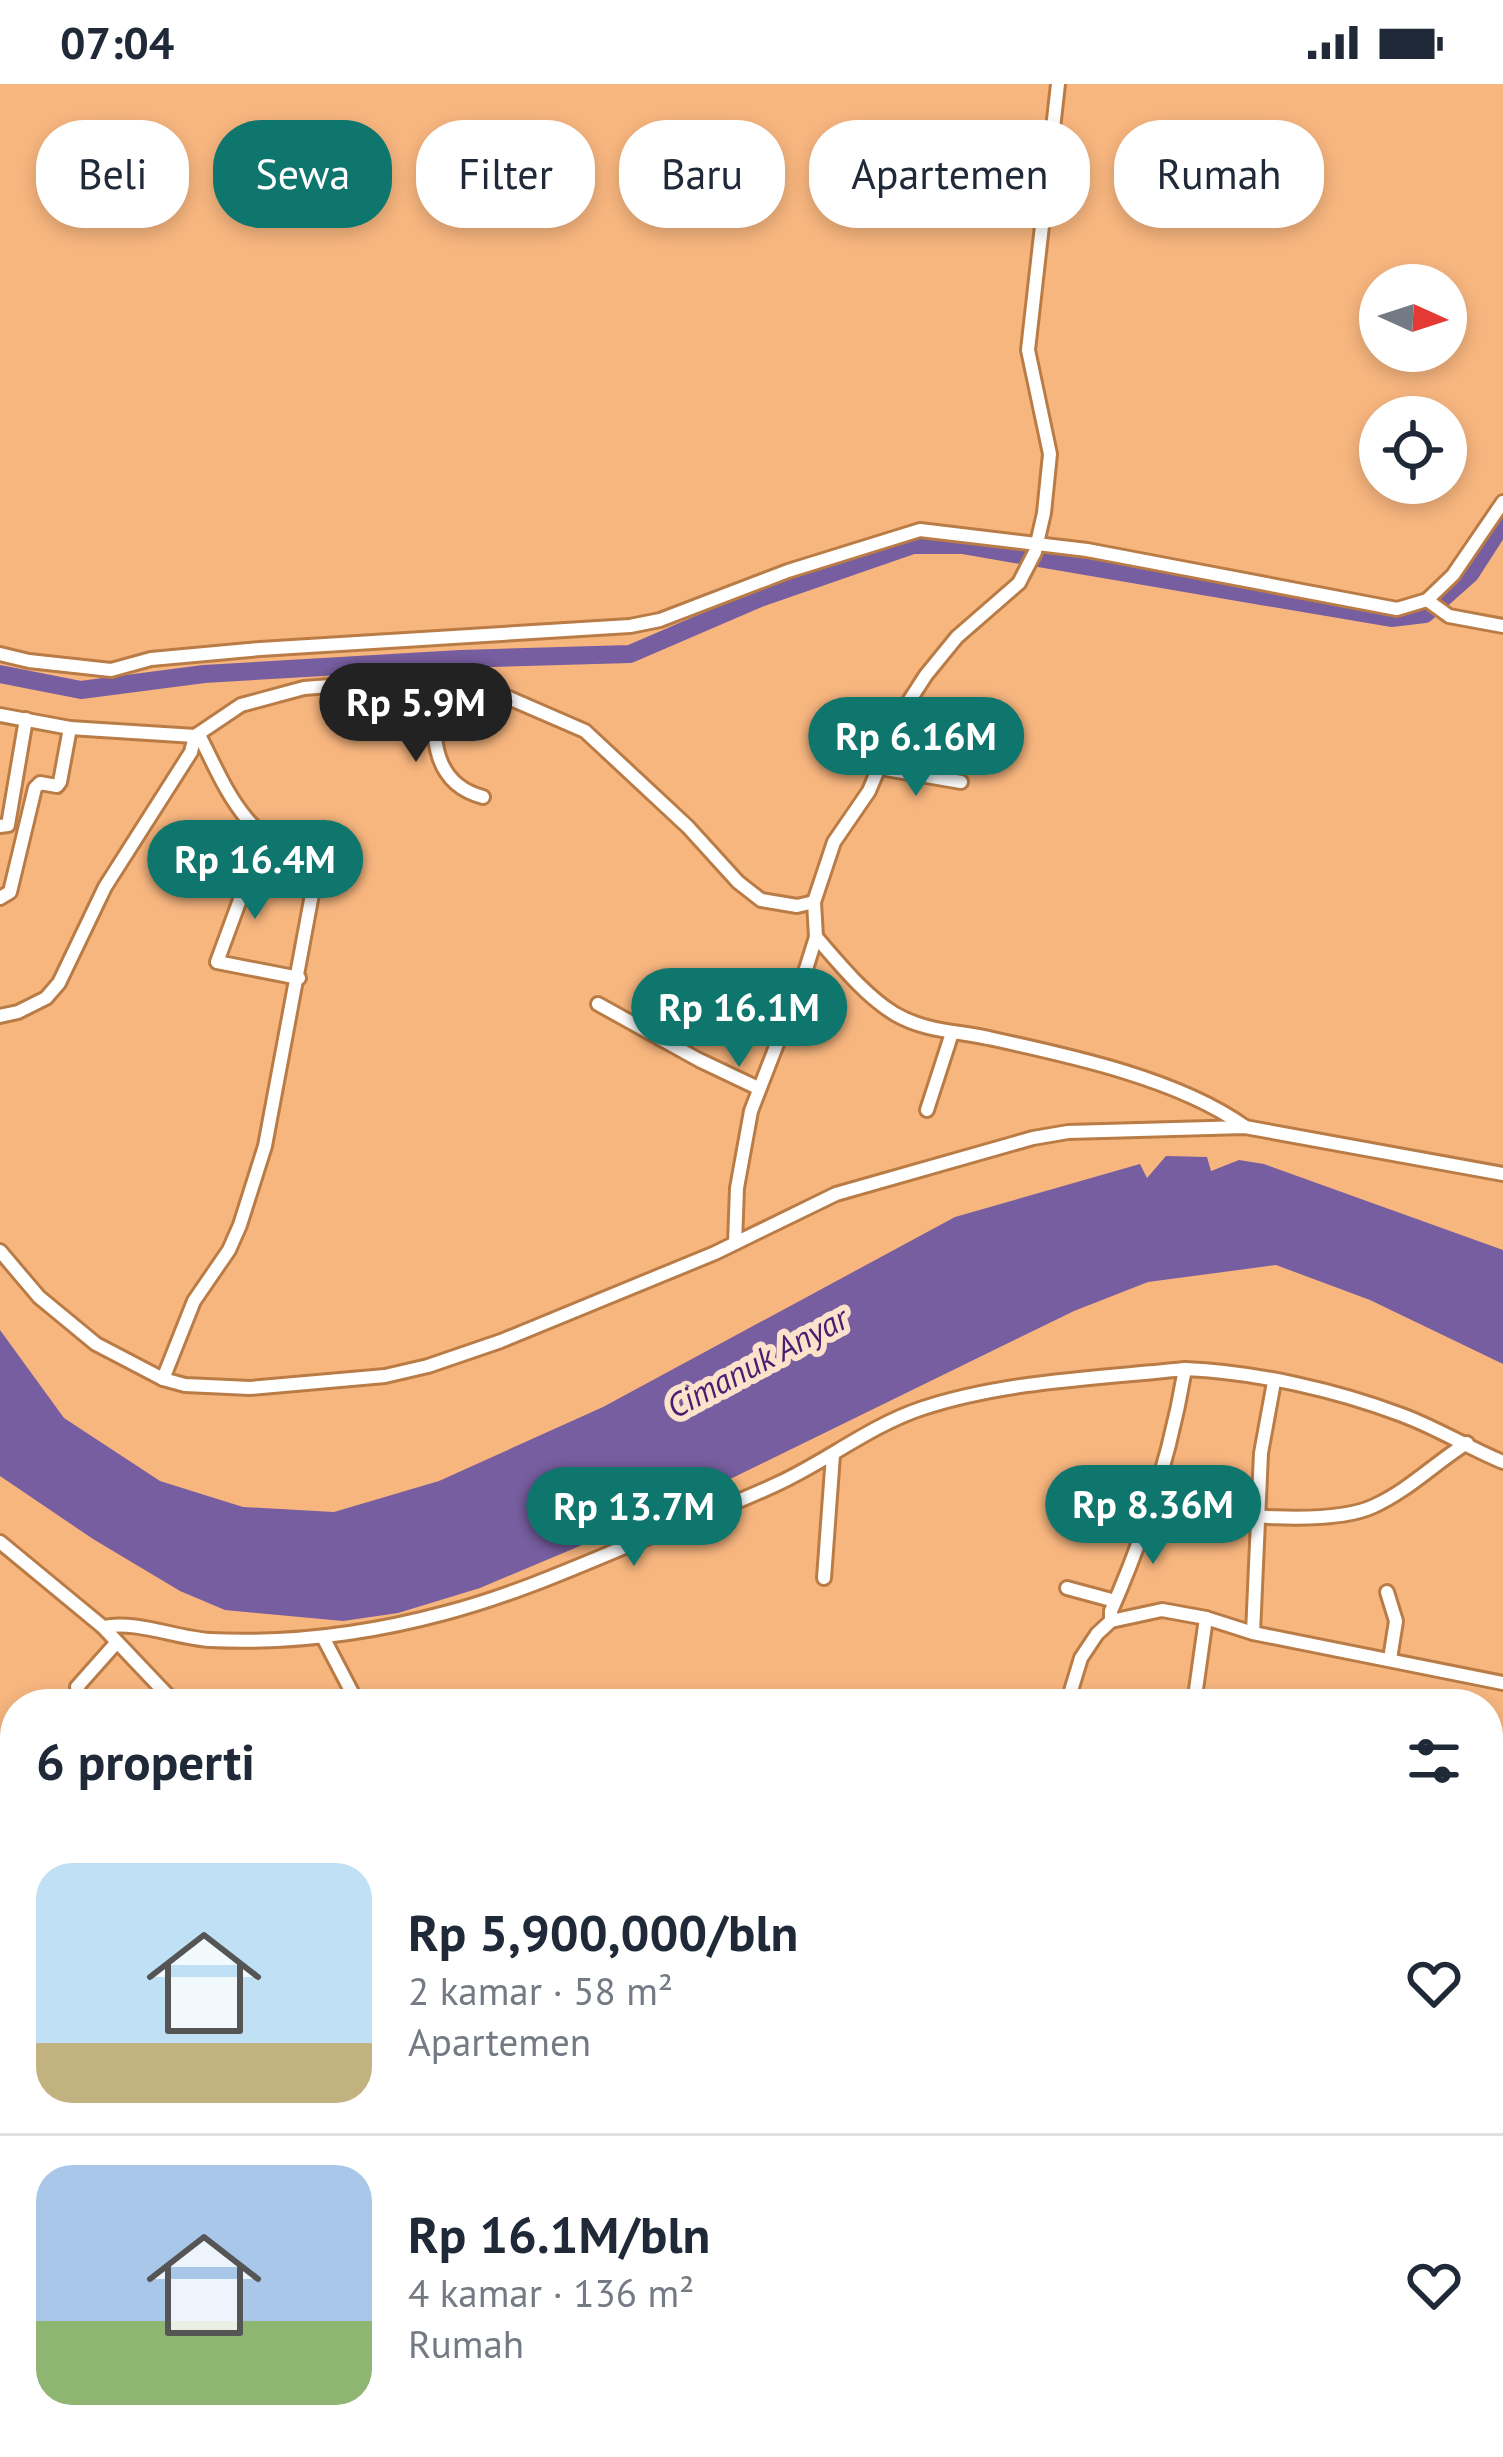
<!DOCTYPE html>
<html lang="id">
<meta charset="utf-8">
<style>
:root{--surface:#fff;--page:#f6f6f7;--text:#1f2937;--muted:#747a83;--line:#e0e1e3;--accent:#0f766e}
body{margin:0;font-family:"PT Sans",sans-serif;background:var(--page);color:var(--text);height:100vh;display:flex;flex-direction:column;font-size:45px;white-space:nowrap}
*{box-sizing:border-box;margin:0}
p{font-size:39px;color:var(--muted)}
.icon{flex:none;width:66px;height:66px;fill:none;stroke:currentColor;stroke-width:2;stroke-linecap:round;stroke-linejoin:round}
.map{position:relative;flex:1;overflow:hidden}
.side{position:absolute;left:0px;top:1605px;width:1503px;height:768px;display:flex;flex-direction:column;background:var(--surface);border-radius:48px 48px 0 0;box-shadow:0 6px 18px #0003}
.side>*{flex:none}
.banner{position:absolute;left:36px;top:36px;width:1431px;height:108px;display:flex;gap:24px}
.needle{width:78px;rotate:93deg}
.controls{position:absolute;left:1359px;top:180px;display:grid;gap:24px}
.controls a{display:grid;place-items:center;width:108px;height:108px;border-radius:50%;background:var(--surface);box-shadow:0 6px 18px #0003;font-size:60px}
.price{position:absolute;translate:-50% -102px;padding:0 27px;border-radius:42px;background:var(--accent);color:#fff;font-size:39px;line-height:78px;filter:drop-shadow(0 3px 6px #0008)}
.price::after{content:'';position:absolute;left:50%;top:72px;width:36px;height:27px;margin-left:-18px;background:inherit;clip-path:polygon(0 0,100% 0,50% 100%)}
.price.selected{background:#222;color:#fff}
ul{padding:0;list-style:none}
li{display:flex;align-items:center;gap:36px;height:300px;padding:0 36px}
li+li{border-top:3px solid var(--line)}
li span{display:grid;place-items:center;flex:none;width:336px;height:240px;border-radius:36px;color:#555}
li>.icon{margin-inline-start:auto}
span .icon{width:144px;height:144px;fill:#fffc;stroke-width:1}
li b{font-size:51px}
h2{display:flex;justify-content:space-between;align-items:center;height:144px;padding:0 36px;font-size:51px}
.chip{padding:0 42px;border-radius:48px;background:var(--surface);box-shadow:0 6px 18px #0003;font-size:42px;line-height:108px}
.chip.selected{background:var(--accent);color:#fff}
.status{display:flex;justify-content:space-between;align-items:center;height:84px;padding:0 60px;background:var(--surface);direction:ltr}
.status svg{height:33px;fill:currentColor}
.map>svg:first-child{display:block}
.water{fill:#775ea0}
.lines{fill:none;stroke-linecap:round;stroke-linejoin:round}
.river{stroke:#775ea0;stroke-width:18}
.minor-casing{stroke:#ba7c46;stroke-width:18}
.highway-casing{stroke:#ba7c46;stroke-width:22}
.minor{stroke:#fff;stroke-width:12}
.highway{stroke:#fff;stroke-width:16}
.labels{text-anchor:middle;stroke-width:12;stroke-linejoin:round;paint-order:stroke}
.water-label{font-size:33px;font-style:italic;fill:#451f71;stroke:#fce1cb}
</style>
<div class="status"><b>07:04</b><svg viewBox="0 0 49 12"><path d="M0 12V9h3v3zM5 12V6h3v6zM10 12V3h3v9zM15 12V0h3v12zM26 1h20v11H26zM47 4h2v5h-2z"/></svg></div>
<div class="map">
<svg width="1503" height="2373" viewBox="0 0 1503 2373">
<rect width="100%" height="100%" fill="#f8b67f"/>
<polygon class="water" points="1166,1072 1207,1073 1211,1087 1239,1076 1264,1080 1503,1166 1503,1280 1370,1216 1276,1181 1148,1198 1074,1227 683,1418 575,1464 480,1504 398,1529 343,1537 225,1526 180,1507 93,1455 0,1392 0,1246 64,1334 160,1397 243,1423 334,1428 439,1397 603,1323 955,1133 1140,1080 1147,1094"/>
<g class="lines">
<polyline class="river" points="0,590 81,606 204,590 460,575 630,570 760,514 913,461 962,461 1391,534 1425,530 1470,490 1503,439"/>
<g class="minor-casing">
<g id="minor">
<polyline points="1427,516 1449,532 1503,542"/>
<polyline points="0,570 29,577 111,586 151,575 260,565 630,542 660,536 788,487 920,446 1087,466 1397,525 1427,516 1453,491 1503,418"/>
<path d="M434,594C434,642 426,698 483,713"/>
<polyline points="0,631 70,644 195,652 241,621 304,604 434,594 465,595 585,647 688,743 738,798 761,816 797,822 814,818"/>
<polyline points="880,684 961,698"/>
<polyline points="0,742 8,741 26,635"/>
<polyline points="263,753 217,878 299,894"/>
<polyline points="0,814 10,808 35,704 40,699 57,702 60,698 70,644"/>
<path d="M816,853C839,879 865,912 895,930C926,948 959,947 993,955C1071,972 1178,995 1244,1042"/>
<polyline points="598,920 699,976 758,1004"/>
<polyline points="0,932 18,928 46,914 59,899 105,803 191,668 195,652"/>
<polyline points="927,1026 952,949"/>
<polyline points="735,1159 737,1104 751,1027 806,885 816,853 814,818 834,758 869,707 902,628 926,591 957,553 1019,499 1035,468 1044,429 1050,370 1028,266 1058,0"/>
<polyline points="0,1167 39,1213 96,1260 163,1295 185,1301 250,1304 385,1292 428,1282 501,1257 715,1169 836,1110 1033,1054 1068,1048 1245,1043 1503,1090"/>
<path d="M1185,1285C1256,1288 1336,1306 1402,1331C1437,1344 1469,1364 1503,1378"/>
<path d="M163,1295L194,1217L229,1166L240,1141L265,1062L313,805C306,782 264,756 247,735C226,710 214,680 199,651"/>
<path d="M1151,1422C1205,1428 1326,1445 1374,1422C1409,1406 1435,1379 1467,1359"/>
<polyline points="0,1458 103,1543 176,1620"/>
<polyline points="824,1494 833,1371"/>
<polyline points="1067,1504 1115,1517"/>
<polyline points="1387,1508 1396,1537 1390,1575"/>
<path d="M103,1543C136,1536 176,1554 210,1556C291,1560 367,1550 445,1529C510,1512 572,1485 634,1459C681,1440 730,1422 777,1400C827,1377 871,1341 923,1324C1005,1297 1099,1294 1185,1285C1171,1368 1145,1450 1111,1527V1537"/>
<polyline points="1253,1549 1261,1369 1274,1298"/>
<polyline points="324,1555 358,1620"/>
<polyline points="75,1620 80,1612 77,1603 117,1558"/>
<polyline points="1067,1620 1081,1574 1097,1550 1111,1537 1162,1526 1206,1534 1253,1549 1503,1599"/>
<polyline points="1194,1620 1206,1534"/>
<polyline points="0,1761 15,1731"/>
<polyline points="0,1834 15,1849"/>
<polyline points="1488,2017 1503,2019"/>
<polyline points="0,2141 15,2129"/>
<polyline points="327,2373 331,2358"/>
<polyline points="540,2373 544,2358"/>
</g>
</g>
<g class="highway-casing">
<g id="highway">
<polyline points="0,1807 15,1822"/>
<polyline points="671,2358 694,2373"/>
</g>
</g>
<use href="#minor" class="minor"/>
<use href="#highway" class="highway"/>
</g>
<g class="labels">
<g class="water-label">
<text transform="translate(757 1278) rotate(-28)" y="12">Cimanuk Anyar</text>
</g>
</g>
</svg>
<div class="controls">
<a><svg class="needle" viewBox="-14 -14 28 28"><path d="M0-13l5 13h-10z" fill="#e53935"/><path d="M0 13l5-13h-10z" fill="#747a83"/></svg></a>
<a><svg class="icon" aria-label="locate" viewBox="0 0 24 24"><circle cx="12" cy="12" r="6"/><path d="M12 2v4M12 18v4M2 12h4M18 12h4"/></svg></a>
</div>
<b class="price selected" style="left:416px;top:681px">Rp 5.9M</b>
<b class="price" style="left:916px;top:715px">Rp 6.16M</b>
<b class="price" style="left:255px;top:838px">Rp 16.4M</b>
<b class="price" style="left:739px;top:986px">Rp 16.1M</b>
<b class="price" style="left:1153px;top:1483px">Rp 8.36M</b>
<b class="price" style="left:634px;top:1485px">Rp 13.7M</b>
<div class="banner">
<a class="chip">Beli</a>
<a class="chip selected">Sewa</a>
<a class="chip">Filter</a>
<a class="chip">Baru</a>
<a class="chip">Apartemen</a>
<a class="chip">Rumah</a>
</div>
<section class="side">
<h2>6 properti<svg class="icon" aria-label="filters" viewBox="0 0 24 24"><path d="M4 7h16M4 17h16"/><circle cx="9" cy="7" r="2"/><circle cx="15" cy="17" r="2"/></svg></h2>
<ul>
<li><span style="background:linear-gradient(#bfe0f5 75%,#c2b280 0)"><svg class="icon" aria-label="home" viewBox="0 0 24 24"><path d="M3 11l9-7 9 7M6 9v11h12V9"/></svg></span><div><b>Rp 5,900,000/bln</b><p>2 kamar · 58 m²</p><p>Apartemen</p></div><svg class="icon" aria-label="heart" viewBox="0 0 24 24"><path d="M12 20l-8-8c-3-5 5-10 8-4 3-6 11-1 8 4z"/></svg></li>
<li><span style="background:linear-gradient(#a9c7e8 65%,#8fb573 0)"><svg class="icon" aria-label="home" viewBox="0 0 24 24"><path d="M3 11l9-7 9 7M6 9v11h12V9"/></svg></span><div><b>Rp 16.1M/bln</b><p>4 kamar · 136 m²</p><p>Rumah</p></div><svg class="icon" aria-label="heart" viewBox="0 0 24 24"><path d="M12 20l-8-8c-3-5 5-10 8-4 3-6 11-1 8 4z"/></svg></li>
</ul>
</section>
</div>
